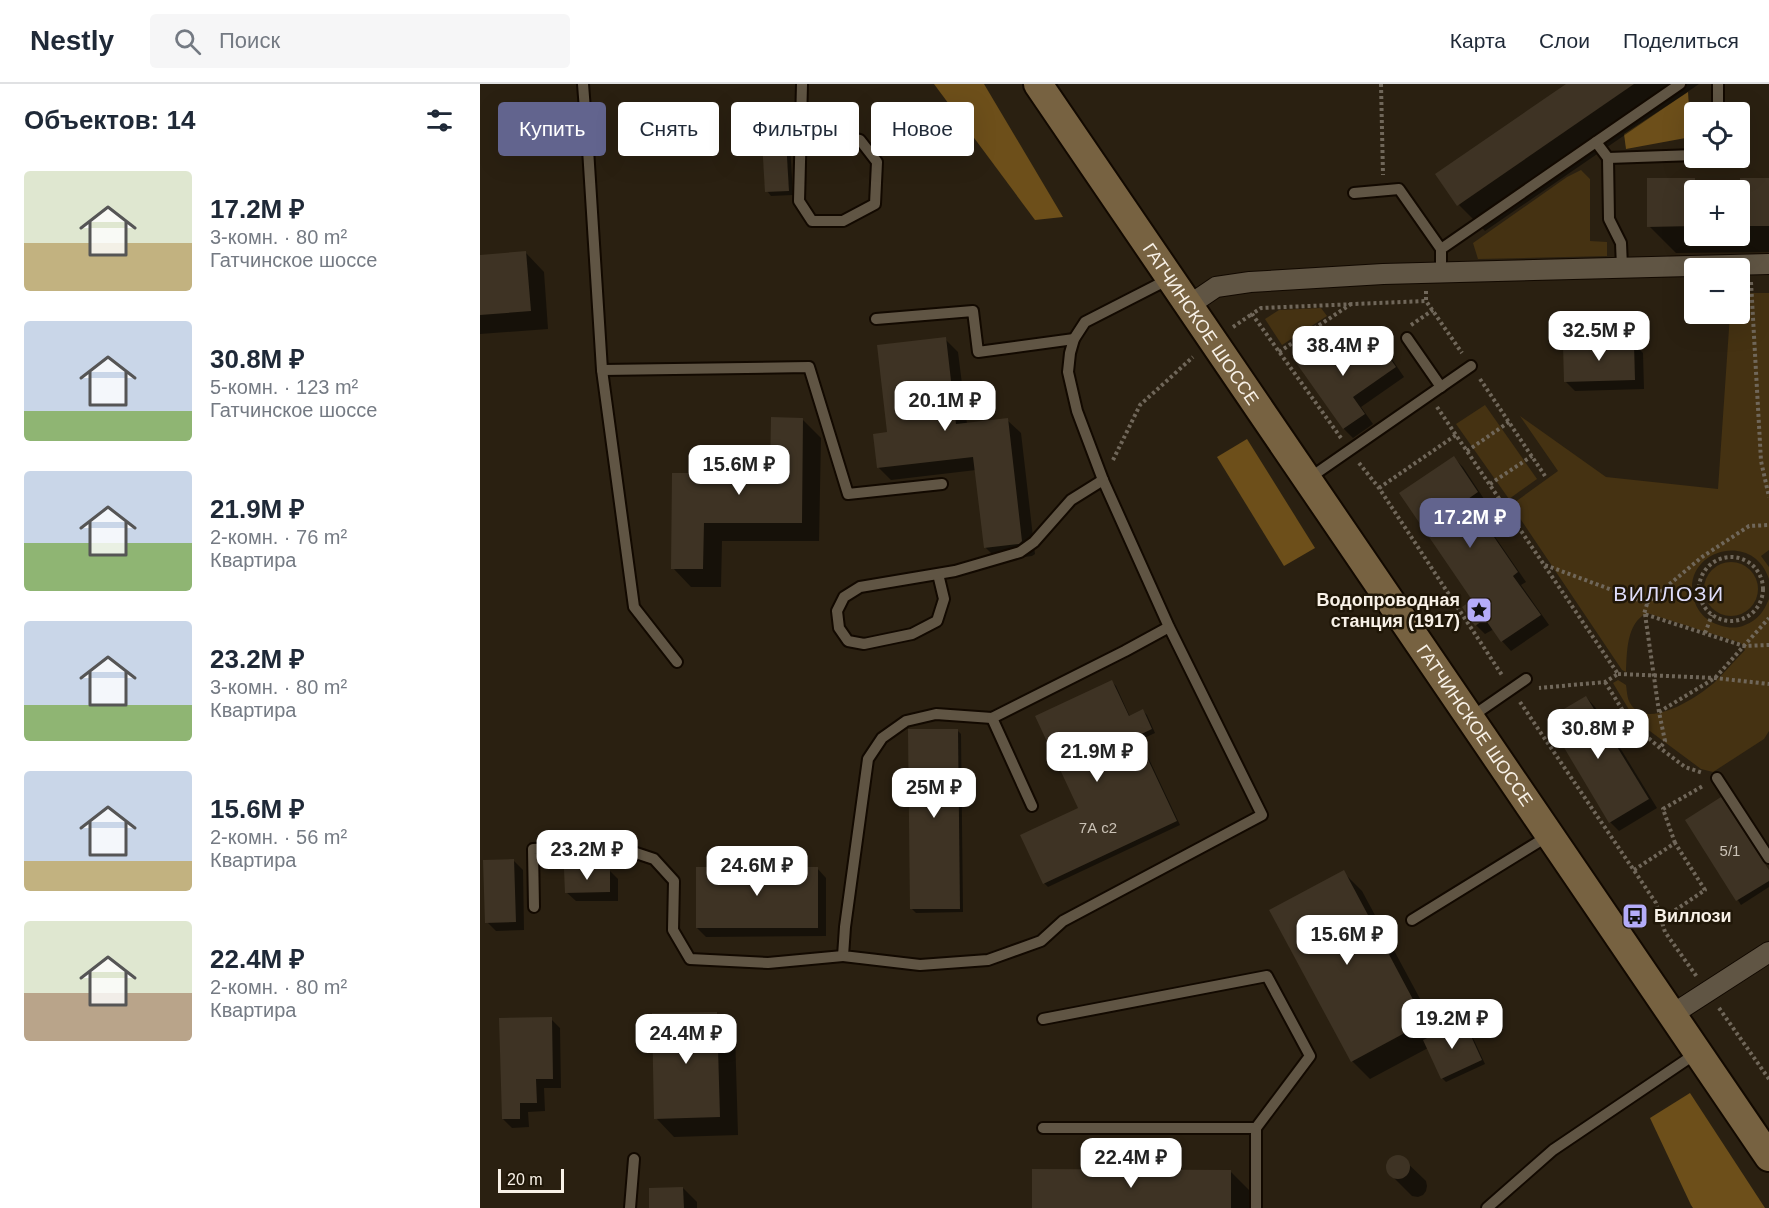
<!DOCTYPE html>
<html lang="ru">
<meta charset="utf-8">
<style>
:root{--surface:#fff;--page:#f6f6f7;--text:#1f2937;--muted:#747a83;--line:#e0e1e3;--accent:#62648e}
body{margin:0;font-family:Arial,sans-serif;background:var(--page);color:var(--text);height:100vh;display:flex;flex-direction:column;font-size:22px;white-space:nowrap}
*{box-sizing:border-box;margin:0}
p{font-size:20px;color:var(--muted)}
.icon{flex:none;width:33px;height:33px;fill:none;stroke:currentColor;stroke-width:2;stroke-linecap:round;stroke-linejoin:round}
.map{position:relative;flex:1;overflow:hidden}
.sheet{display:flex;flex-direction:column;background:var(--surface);width:480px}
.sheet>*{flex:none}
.hud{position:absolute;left:18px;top:18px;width:570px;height:54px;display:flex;gap:12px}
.buttons{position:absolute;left:1204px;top:18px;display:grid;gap:12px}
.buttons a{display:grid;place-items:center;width:66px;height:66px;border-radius:6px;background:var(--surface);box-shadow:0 6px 24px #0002;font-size:30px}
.scale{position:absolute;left:18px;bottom:15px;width:66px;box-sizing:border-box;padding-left:6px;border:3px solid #f8f1e7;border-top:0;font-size:16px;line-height:21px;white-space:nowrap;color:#f8f1e7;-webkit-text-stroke:4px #201708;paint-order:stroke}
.price{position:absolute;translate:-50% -51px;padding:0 14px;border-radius:12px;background:#fff;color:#222;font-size:20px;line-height:39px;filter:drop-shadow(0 2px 3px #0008)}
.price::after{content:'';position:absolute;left:50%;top:36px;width:18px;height:14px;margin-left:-9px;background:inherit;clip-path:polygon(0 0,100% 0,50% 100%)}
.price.current{background:var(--accent);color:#fff}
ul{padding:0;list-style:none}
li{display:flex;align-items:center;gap:18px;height:150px;padding:0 24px}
li span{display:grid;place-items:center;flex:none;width:168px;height:120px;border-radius:6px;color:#555}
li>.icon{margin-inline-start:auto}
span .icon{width:72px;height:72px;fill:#fffc;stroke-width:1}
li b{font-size:26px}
h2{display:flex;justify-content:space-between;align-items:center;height:72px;padding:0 24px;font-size:26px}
.pill{padding:0 21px;border-radius:6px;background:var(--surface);box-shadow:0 6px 24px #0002;font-size:21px;line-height:54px}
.pill.current{background:var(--accent);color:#fff}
header{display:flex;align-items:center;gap:36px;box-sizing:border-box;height:84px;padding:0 30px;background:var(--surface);border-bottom:2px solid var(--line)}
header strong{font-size:28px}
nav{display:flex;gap:33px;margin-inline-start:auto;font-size:21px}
.search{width:420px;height:54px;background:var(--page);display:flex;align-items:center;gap:15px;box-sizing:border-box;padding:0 21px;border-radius:6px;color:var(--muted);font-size:22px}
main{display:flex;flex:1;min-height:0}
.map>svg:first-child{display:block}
.green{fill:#453212}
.forest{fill:#6d4f1a}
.shadow{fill:#0007;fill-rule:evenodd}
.building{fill:#3e3324}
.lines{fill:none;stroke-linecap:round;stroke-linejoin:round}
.lane-casing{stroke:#120900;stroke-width:14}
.street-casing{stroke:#120900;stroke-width:22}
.secondary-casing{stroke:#120900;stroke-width:32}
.path{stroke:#70675a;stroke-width:4;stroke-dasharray:3 3;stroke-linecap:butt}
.lane{stroke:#605544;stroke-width:10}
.street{stroke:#605544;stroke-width:20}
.secondary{stroke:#776241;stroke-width:28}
.labels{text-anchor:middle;stroke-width:5;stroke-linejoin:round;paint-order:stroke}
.number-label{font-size:15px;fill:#cac2b6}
.street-label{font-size:18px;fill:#f8f1e7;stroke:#201708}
.poi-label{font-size:18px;font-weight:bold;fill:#f8f1e7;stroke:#201708;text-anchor:end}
.quarter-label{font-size:21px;letter-spacing:1.5px;fill:#dfddfb;stroke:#201708}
</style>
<header>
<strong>Nestly</strong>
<div class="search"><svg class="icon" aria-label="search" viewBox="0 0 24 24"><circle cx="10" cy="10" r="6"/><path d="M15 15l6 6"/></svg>Поиск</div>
<nav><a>Карта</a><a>Слои</a><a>Поделиться</a></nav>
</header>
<main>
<section class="sheet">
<h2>Объектов: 14<svg class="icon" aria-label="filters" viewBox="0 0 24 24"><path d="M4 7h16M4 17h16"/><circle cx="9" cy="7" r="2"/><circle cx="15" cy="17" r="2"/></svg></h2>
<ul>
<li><span style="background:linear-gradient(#dfe7d0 60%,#c2b280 0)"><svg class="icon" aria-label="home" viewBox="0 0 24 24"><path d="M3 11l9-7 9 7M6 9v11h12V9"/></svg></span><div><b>17.2M ₽</b><p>3-комн. · 80 m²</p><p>Гатчинское шоссе</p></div></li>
<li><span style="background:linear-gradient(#c9d6e8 75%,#8fb573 0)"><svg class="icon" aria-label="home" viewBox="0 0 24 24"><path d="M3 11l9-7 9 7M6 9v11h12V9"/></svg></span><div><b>30.8M ₽</b><p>5-комн. · 123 m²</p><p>Гатчинское шоссе</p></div></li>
<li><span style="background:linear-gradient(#c9d6e8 60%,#8fb573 0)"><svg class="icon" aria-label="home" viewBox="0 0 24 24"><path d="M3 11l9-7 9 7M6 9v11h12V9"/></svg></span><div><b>21.9M ₽</b><p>2-комн. · 76 m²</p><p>Квартира</p></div></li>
<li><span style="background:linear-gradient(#c9d6e8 70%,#8fb573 0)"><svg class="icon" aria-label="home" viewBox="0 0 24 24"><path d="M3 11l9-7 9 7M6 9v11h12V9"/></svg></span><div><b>23.2M ₽</b><p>3-комн. · 80 m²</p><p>Квартира</p></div></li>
<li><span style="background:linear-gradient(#c9d6e8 75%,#c2b280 0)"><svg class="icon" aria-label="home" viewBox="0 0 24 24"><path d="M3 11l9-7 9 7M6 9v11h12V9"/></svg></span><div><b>15.6M ₽</b><p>2-комн. · 56 m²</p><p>Квартира</p></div></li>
<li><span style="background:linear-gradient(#dfe7d0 60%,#b9a48a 0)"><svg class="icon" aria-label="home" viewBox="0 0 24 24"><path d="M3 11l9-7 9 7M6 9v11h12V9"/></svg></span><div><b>22.4M ₽</b><p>2-комн. · 80 m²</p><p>Квартира</p></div></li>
</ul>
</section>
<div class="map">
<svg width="1289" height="1124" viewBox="0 0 1289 1124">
<rect width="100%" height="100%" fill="#2a2011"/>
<g class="green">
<polygon points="1101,86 1110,95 1110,157 1127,158 1127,172 998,175 993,159 1087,93"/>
<path d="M1260,209H1289V466L1281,472L1289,483V495C1272,444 1199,468 1214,516C1217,525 1222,532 1230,537C1241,543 1254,546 1265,541C1278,536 1284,527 1289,515V647L1284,655L1233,688L1221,685L1159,639L1154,634L1133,599L1138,596L1146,601C1147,607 1147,614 1150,619C1166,648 1220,612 1236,597C1246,587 1255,576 1265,566L1261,559L1167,529C1146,539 1147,569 1146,588L1142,586L1031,421L1078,387L1040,332L1126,393L1238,405L1250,230H1260Z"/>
<polygon points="841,224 847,232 802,261 785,235 799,226"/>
<polygon points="1005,321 1057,395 1029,415 976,340"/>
<circle cx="1251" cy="505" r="27"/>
</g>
<g class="forest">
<polygon points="454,0 504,0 583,133 555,136"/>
<polygon points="1208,8 1211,53 1146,65 1144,50"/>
<polygon points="767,355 835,464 804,482 737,373"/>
<polygon points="1210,1009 1285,1124 1213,1124 1211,1121 1170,1034"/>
</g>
<g class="shadow">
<polygon points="1088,0 1219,0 1005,147 979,121"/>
<path d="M1289,0V168L1196,169L1169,142V96H1289ZM1215,106H1260V152H1215Z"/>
<polygon points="306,57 310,61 313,111 291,112 287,107"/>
<polygon points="46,169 64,188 68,245 0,250 0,172"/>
<polygon points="465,255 478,268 487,340 527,336 541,349 555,470 552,472 518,476 505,463 496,386 411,396 398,383 409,349"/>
<polygon points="839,256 848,265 862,284 898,259 907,268 924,293 881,323 893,340 873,354 864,345 814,273"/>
<polygon points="1154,260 1163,269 1164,305 1095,307 1086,298"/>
<polygon points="322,335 341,354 339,457 242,457 241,503 211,503 193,484 193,390 292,391"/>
<polygon points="974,374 983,383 1006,418 996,425 1046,498 1041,501 1069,541 1031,567 1022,557 1014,545 1005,550 996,541 984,523 994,516"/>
<polygon points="632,598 636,602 650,633 663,627 667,631 675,649 660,656 700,741 568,803 564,799 600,724"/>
<polygon points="1106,613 1115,623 1177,724 1139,747 1130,738"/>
<polygon points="477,646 481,650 483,828 436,829 432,825"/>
<polygon points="1207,736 1289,787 1289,803 1261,821"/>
<polygon points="34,777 43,786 44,846 16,847 7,838"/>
<polygon points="337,784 346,794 346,852 226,853 217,844"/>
<polygon points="129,786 138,795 138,817 96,817 86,808"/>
<polygon points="863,788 882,807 959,950 984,939 988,943 1005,980 966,998 962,994 948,964 890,995 872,977"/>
<polygon points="236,929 255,948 258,1051 194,1053 176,1034"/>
<polygon points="71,935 80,944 81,1004 64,1004 65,1027 48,1028 49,1043 32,1044 23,1035"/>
<polygon points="917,1073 922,1074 946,1097 947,1102 946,1107 943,1111 938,1113 932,1112 909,1089 907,1084 908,1079 912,1075"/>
<polygon points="750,1087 769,1106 769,1124 553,1124"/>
<polygon points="203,1104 217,1118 217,1124 171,1124"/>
</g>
<g class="building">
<polygon points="1086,0 1154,0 977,122 955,90"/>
<polygon points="306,56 309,107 285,108 282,57"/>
<polygon points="1167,94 1215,94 1215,142 1167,143"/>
<rect x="1260" y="94" width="29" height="48"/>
<polygon points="46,167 51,227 0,231 0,171"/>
<polygon points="466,253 476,340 528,334 542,457 539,460 504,464 493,373 397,384 393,350 407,348 397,261"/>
<polygon points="839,254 860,283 898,257 916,283 873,313 885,330 863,345 812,273"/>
<polygon points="1154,259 1155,296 1084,298 1083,260"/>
<polygon points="291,333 323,334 322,439 224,439 223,485 191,485 192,389 290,389"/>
<polygon points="974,372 998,408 988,415 1038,488 1033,492 1061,531 1021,558 1005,535 995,542 982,523 992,516 919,409"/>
<polygon points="632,596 649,632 663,625 672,645 657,652 697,737 563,800 540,751 598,724 555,632"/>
<polygon points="1106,612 1169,715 1129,739 1067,635"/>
<polygon points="428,645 478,645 480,825 430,825"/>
<polygon points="1241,713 1289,786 1289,797 1256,817 1205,736"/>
<polygon points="34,775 36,838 5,839 3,776"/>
<rect x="216" y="783" width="122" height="61"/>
<polygon points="84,785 130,785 130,808 85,809"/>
<polygon points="864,786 945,938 871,978 789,826"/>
<polygon points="237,928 240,1033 174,1035 172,929"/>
<polygon points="72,933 73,995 56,995 57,1019 40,1019 40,1035 22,1035 19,934"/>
<polygon points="984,937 1002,976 961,995 943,956"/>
<circle cx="918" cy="1083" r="12"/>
<polygon points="552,1085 751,1086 751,1124 552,1124"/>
<polygon points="203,1103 204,1124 169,1124 169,1104"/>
</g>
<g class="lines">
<g class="lane-casing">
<g id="lane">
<polyline points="103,0 108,65 122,286 154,523 197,578"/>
<polyline points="1238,0 1238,28"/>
<polyline points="319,46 380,56 397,78 395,120 363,137 332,137 319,117 322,0"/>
<polyline points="1116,58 1128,74 1129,135 1141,159 1142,183"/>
<polyline points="1128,74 1215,71"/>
<polyline points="874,109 919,105 961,165"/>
<polyline points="961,188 961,165 1200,0"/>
<polyline points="396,235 493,227 498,268 594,255"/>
<polyline points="927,254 961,303"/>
<polyline points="122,286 329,283 368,410 462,400"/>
<polyline points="828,395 991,282"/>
<polyline points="458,490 464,515 457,537 432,550 384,560 368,557 359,544 357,527 364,513 380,503 475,487 540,468 554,458 591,416 623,396"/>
<polyline points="689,543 645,567 512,634 456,630 426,637 402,654 388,675 365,843 363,872 440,881 508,876 561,857 583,837 782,731 689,543 623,396 597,327 588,288 590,269 594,255 605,238 689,195"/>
<polyline points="991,633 1046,595"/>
<polyline points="512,634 552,722"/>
<polyline points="1237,694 1289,774"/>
<polyline points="54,823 53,765 135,762 174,775 194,797 193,846 210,875 288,879 363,872"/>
<polyline points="932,836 1068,752"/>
<polyline points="563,1044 776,1044 830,972 787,892 563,935"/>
<polyline points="776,1044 776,1124"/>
<polyline points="150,1124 154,1075"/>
<polyline points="1007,1124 1073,1066 1218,968"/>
</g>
</g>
<g class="street-casing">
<g id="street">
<polyline points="708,222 736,203 770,198 903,190 1289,180"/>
<polyline points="1193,930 1289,868"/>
</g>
</g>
<g class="secondary-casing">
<g id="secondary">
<path id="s1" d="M558,0C800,359 1046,715 1289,1073"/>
</g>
</g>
<g class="path">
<polyline points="901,0 903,91"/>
<polyline points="1271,198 1281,377 1289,413"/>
<polyline points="946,207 946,217 982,269"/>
<polyline points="931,241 953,226"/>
<polyline points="753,243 772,230"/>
<polyline points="799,268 871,220"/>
<polyline points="1000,295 1065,392"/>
<polyline points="957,323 1138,590 1125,598 1059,604"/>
<polyline points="861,354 772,230 781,224 946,217"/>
<polyline points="987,367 1029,338"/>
<polyline points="633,376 660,321 713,273"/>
<polyline points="879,379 899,404 1022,591"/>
<polyline points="1010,400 1052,372"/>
<polyline points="899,404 976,351"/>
<circle cx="1251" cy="505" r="32"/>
<polyline points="1065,481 1167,519 1222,473 1269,442 1289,441"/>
<polyline points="1167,520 1164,530 1264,562 1289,561"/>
<polyline points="1165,530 1179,628 1185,657 1180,664"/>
<polyline points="1225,549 1232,531"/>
<polyline points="1138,590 1235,594 1289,600"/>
<polyline points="1125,598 1150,638 1180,664 1205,683 1223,689"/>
<polyline points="1040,618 1176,819 1185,848 1217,893"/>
<polyline points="1179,628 1235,594 1289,534"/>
<polyline points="1195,759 1183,725 1223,702"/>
<polyline points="1154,786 1195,759 1225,806 1197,825 1180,834"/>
<polyline points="1239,924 1289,995"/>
</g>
<use href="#lane" class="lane"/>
<use href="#street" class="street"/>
<use href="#secondary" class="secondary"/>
</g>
<defs>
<g id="sight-square" transform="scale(1.35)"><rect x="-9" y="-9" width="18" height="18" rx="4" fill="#b4acf9" stroke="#201708"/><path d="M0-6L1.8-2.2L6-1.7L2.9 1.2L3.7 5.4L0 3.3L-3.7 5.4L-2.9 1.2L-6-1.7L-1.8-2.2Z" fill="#111"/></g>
<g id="bus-square" transform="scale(1.35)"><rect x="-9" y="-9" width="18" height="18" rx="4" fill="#b4acf9" stroke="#201708"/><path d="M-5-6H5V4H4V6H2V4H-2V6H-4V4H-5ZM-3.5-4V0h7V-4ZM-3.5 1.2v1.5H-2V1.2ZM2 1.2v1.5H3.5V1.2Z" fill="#111"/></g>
</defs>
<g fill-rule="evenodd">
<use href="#sight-square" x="999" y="526"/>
<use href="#bus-square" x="1155" y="832"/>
</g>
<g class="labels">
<g class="number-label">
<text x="618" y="749">7А с2</text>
<text x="1250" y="772">5/1</text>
</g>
<g class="street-label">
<text dy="6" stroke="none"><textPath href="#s1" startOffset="290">ГАТЧИНСКОЕ ШОССЕ</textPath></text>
<text dy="6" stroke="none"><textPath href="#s1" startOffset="776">ГАТЧИНСКОЕ ШОССЕ</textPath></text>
</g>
<g class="poi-label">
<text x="980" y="522">Водопроводная<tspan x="980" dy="21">станция (1917)</tspan></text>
<text x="1174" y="838" text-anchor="start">Виллози</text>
</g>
<g class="quarter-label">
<text x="1189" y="517">ВИЛЛОЗИ</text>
</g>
</g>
</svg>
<div class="buttons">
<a><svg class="icon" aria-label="locate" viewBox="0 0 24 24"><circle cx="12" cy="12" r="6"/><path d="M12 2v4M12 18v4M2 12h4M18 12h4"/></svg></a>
<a>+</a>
<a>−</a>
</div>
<div class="scale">20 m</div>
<b class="price" style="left:1119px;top:278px">32.5M ₽</b>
<b class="price" style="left:863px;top:293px">38.4M ₽</b>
<b class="price" style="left:465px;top:348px">20.1M ₽</b>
<b class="price" style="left:259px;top:412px">15.6M ₽</b>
<b class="price current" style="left:990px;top:465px">17.2M ₽</b>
<b class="price" style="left:1118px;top:676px">30.8M ₽</b>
<b class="price" style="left:617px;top:699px">21.9M ₽</b>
<b class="price" style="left:454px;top:735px">25M ₽</b>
<b class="price" style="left:107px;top:797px">23.2M ₽</b>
<b class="price" style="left:277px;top:813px">24.6M ₽</b>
<b class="price" style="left:867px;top:882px">15.6M ₽</b>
<b class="price" style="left:972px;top:966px">19.2M ₽</b>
<b class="price" style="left:206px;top:981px">24.4M ₽</b>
<b class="price" style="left:651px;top:1105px">22.4M ₽</b>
<div class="hud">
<a class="pill current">Купить</a>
<a class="pill">Снять</a>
<a class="pill">Фильтры</a>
<a class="pill">Новое</a>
</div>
</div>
</main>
